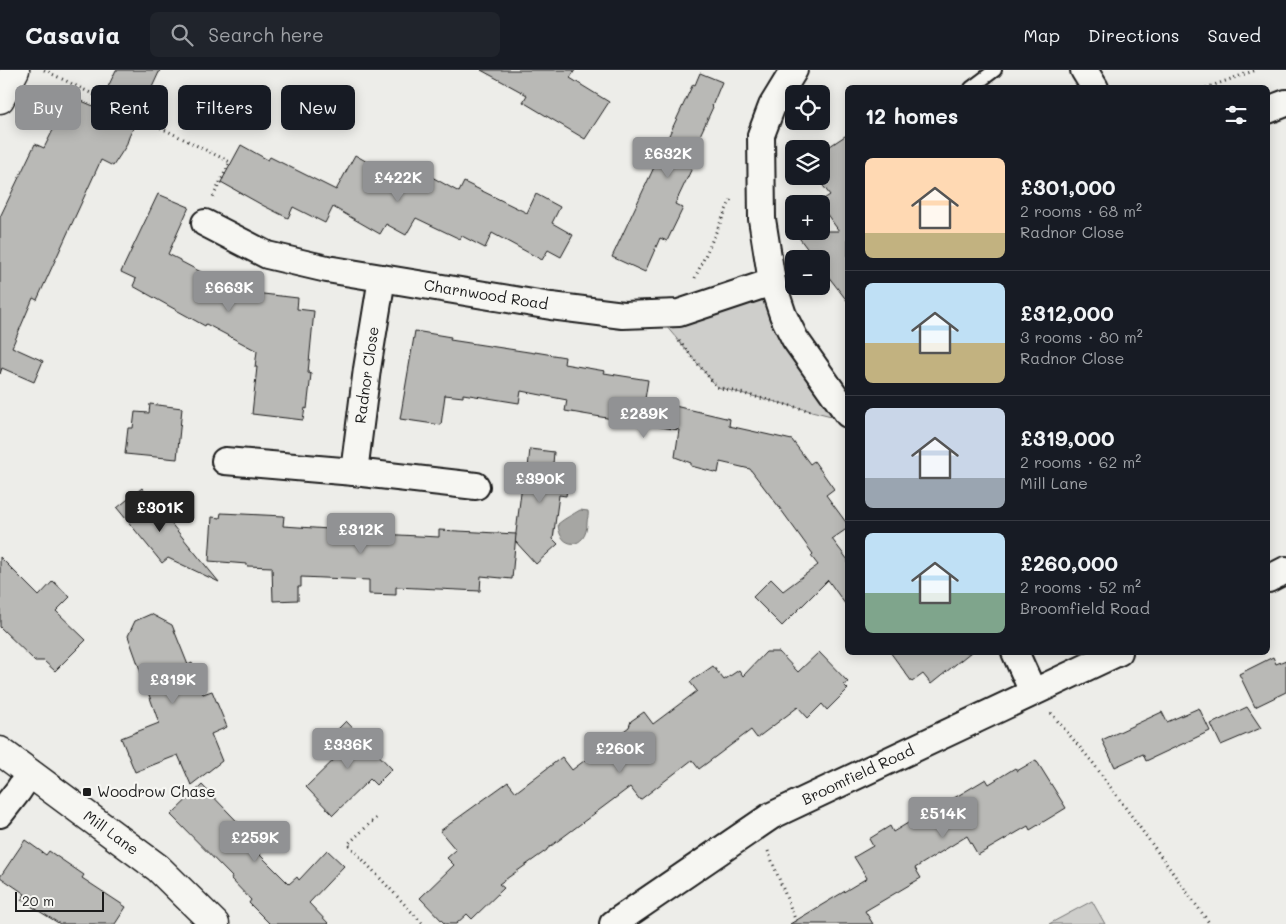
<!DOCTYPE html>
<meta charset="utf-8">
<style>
:root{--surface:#171b24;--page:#20242c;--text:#f1f3f6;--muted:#9ea1a6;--line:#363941;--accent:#919294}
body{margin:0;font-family:Mali,sans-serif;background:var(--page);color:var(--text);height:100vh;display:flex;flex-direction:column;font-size:19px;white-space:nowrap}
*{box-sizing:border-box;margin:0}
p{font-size:16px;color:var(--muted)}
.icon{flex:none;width:28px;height:28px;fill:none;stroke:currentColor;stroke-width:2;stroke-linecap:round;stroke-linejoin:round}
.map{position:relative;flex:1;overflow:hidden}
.side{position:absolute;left:845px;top:15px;width:425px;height:570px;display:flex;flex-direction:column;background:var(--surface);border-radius:8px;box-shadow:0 2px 12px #0003}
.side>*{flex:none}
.hud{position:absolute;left:15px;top:15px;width:475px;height:45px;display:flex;gap:10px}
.buttons{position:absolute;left:785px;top:15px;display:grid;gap:10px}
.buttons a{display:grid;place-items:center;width:45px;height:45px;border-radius:8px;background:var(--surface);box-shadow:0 2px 12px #0003;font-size:25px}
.scale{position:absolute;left:15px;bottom:12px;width:89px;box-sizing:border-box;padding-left:5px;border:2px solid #1c1c1c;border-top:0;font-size:14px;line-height:18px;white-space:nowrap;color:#1c1c1c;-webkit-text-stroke:4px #f6f6f2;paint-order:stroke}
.price{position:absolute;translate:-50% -42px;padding:0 11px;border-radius:5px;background:var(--accent);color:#fff;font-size:16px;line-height:32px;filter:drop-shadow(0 1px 2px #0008)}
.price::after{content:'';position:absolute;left:50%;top:30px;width:15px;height:11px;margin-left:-8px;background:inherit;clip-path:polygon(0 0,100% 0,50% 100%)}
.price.current{background:#222;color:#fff}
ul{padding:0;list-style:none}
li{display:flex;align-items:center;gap:15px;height:125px;padding:0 20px}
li+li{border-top:1px solid var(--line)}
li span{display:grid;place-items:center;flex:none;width:140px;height:100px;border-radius:8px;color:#555}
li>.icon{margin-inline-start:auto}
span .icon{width:60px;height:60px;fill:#fffc;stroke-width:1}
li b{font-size:21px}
h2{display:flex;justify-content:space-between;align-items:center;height:60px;padding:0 20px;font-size:21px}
.chip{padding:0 18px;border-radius:8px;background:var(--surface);box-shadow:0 2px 12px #0003;font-size:18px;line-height:45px}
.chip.current{background:var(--accent);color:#fff}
header{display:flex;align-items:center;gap:30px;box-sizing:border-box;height:70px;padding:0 25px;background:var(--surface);border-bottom:1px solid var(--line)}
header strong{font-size:24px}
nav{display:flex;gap:28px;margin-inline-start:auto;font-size:18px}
.search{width:350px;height:45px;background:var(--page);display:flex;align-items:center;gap:12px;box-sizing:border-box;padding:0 18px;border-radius:8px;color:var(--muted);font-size:19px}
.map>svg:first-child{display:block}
.green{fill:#cececb;stroke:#757574}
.water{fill:#a6a6a3;stroke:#6f6f6d}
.building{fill:#b9b9b6;stroke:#1c1c1c}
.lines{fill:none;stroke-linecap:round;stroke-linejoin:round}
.lane-casing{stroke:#1c1c1c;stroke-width:16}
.street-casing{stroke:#1c1c1c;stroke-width:30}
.secondary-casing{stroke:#1c1c1c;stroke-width:31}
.path{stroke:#1c1c1c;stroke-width:3;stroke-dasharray:1 4;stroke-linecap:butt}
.lane{stroke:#f6f6f2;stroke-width:12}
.street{stroke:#f6f6f2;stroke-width:26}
.secondary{stroke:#f6f6f2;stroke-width:28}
.poi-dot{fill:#1c1c1c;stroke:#f6f6f2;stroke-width:2}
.labels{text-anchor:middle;stroke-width:4.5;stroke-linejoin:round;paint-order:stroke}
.street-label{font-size:15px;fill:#1c1c1c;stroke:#f6f6f2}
.poi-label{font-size:15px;fill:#1c1c1c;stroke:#f6f6f2;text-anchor:start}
</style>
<header>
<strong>Casavia</strong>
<div class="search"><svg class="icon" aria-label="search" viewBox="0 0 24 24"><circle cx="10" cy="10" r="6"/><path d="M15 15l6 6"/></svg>Search here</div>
<nav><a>Map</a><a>Directions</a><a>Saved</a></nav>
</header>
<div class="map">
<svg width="1286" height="854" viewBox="0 0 1286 854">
<rect width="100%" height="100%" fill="#edede9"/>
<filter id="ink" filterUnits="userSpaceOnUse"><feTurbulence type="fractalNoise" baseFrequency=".02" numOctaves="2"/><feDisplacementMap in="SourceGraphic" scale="10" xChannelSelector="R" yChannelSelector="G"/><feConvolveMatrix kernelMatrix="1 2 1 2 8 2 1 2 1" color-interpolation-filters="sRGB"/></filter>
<g filter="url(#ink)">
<g class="green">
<polygon points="772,212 847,350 717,317 656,244"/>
<polygon points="1092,831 1105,854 1049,854"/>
</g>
<path class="water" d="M580,440L588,441C589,446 587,448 587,453C587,480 559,480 558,454C565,448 572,445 580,440Z"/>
<g class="building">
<polygon points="116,0 160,0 129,67 126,76 113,96 101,90 37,230 33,228 12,277 43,291 34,312 2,298 0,304 0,147 35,74 44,78 70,26 98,38"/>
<polygon points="481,0 575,0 570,8 609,32 585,69 523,32 527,25"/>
<polygon points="700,3 722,12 712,36 713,37 697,72 703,75 675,134 683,138 667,171 660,168 645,202 612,187 693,14 695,15"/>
<polygon points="848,64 848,232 821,197 821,189 815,189 794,161 839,161 821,136 821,134 819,132 830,125 821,113 821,82"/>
<polygon points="241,75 268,90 270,87 336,120 355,85 406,114 409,108 424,116 430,106 459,122 464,112 527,143 536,124 560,137 552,153 573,165 561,187 548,180 542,190 492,163 485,178 462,166 460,169 416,148 406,165 386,154 380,164 333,137 325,153 293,137 288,148 264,136 221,112"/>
<polygon points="158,124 189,137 168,184 180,190 180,191 237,221 298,228 297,239 314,241 308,303 311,304 307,339 305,338 303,350 252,344 257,297 255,297 257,281 206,254 205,256 133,216 136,209 121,202"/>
<polygon points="415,261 451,267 450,270 535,283 535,282 565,287 564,294 605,301 604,303 648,310 645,329 730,349 729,356 792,370 810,394 814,391 834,419 826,425 848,455 848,458 832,469 848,490 848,538 828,510 782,556 753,527 771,509 783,521 818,495 811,486 813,484 779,437 750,399 720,392 718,403 691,396 691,393 675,387 679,360 565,341 567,330 521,321 519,333 463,324 463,327 445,325 441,355 400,349"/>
<polygon points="150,334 182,338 177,389 125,384 128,358 133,358 135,342 149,343"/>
<polygon points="530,379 554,382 553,394 570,396 566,426 559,425 553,469 558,474 536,494 515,471 524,398 528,398"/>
<polygon points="142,418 219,512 168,488 162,493 117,438"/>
<polygon points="221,443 284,446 283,456 345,460 346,452 380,454 379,464 439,467 439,460 516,464 512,509 481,506 480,521 396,517 396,525 369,524 369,510 301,507 301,517 298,517 298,530 273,531 272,497 247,496 247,494 209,491 212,447 220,448"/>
<polygon points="0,487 39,526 53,511 70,527 56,541 86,570 55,601 44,591 35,591 0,557"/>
<polygon points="151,544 172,555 188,595 192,593 203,624 212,621 227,657 211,664 222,691 191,715 178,685 135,702 121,668 159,653 128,566 135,551"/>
<polygon points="766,582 779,582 798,602 819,582 848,612 844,615 848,619 827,640 822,634 808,648 798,637 757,668 751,660 699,699 692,690 640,730 630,717 547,779 547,780 499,814 504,818 472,849 467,844 456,854 445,854 420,828 454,795 447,788 456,780 440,761 508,712 516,722 562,687 572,700 629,657 631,651 644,642 653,654 697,621 690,612 713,596 724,610 739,600 743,606"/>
<polygon points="890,582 971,582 931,614 923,604 912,612"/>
<polygon points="1273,587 1276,594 1286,590 1286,622 1255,637 1239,604"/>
<polygon points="1247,637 1261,658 1221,675 1211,654"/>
<polygon points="1199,638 1210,661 1146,691 1143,684 1115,697 1102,670 1162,642 1167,652"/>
<polygon points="346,651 392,699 376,715 370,709 333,745 306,717 343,681 330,667"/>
<polygon points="1036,690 1066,738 1030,760 1028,756 978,785 967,766 915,798 921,808 865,841 873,854 790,854 867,808 854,787 873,776 869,769 890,756 893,762 938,735 939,737 986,709 989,714 1015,698 1017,701"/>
<polygon points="202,715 257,772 251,776 289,814 297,807 299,810 327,780 344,796 309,833 329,854 270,854 249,833 251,830 231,809 232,807 171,745"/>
<polygon points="25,770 46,785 49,781 84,805 82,808 126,837 115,854 60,854 21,830 25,824 0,807"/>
</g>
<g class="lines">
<g class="lane-casing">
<polyline id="lane" points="971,18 995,0"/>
</g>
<g class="street-casing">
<g id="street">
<polyline points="794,0 772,36 761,65 762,149 772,212 783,245 795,269 848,344"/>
<polyline points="1084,0 1095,18"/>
<polyline points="1268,40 1286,33"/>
<polyline points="205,153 267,185 327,199 551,236 623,245 679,243 772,212"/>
<polyline points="225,391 354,402 476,416"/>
<polyline points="354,402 367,299 382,208"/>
<polyline points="1268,509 1286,500"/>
<polyline points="1015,582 1033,622"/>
<polyline points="0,744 18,721 30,703"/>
<polyline points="613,854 771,746 1119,582"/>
</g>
</g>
<g class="secondary-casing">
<g id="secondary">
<polyline points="0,29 15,0"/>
<polyline points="0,681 158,798 215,854"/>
</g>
</g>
<g class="path">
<polyline points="44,0 230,92 213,127"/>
<polyline points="1206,18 1256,0"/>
<polyline points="695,208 732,127"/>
<polyline points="679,271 717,317 811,341"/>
<polyline points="1051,643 1093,693 1210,854"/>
<polyline points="376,748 348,774 423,854"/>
<polyline points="768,781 797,854"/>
</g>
<use href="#lane" class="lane"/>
<use href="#street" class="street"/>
<use href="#secondary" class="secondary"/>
</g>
</g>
<rect class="poi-dot" x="82" y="717" width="10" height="10" rx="2.5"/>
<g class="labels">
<g class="street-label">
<text transform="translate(486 225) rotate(9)" y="5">Charnwood Road</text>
<text transform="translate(367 305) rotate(-82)" y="5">Radnor Close</text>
<text transform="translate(858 705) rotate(-25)" y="5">Broomfield Road</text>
<text transform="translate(111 763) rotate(36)" y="5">Mill Lane</text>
</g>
<g class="poi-label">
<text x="97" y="727">Woodrow Chase</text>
</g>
</g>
</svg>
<div class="buttons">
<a><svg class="icon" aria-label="locate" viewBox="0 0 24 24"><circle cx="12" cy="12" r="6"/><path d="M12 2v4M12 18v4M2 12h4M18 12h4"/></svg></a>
<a><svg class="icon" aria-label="layers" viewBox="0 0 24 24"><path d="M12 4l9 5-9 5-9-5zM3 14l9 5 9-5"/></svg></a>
<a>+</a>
<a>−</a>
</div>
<div class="scale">20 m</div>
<b class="price" style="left:668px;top:109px">£632K</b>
<b class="price" style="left:398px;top:133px">£422K</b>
<b class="price" style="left:229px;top:243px">£663K</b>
<b class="price" style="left:644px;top:369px">£289K</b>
<b class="price" style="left:540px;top:434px">£390K</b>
<b class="price current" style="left:160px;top:463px">£301K</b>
<b class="price" style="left:361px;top:485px">£312K</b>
<b class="price" style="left:173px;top:635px">£319K</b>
<b class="price" style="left:348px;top:700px">£336K</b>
<b class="price" style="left:620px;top:704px">£260K</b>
<b class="price" style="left:943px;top:769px">£514K</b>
<b class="price" style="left:255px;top:793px">£259K</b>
<div class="hud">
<a class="chip current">Buy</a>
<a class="chip">Rent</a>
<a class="chip">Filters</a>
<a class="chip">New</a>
</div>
<section class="side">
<h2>12 homes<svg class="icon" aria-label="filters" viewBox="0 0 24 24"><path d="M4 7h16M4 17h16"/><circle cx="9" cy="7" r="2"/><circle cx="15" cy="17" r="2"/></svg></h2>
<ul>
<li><span style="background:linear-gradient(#ffd9b3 75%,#c2b280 0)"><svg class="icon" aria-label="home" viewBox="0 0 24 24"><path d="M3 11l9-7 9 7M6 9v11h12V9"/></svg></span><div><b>£301,000</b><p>2 rooms · 68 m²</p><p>Radnor Close</p></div></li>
<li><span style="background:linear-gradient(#bfe0f5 60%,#c2b280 0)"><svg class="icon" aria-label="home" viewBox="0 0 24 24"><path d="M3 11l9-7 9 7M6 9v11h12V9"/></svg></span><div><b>£312,000</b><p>3 rooms · 80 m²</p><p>Radnor Close</p></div></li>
<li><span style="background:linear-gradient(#c9d6e8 70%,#9aa5b1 0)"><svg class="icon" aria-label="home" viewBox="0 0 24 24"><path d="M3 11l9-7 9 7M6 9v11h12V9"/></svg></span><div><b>£319,000</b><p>2 rooms · 62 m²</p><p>Mill Lane</p></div></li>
<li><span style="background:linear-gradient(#bfe0f5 60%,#7fa58c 0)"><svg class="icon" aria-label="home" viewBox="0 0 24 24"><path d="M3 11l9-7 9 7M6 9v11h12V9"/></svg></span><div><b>£260,000</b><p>2 rooms · 52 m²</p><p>Broomfield Road</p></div></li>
</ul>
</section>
</div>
